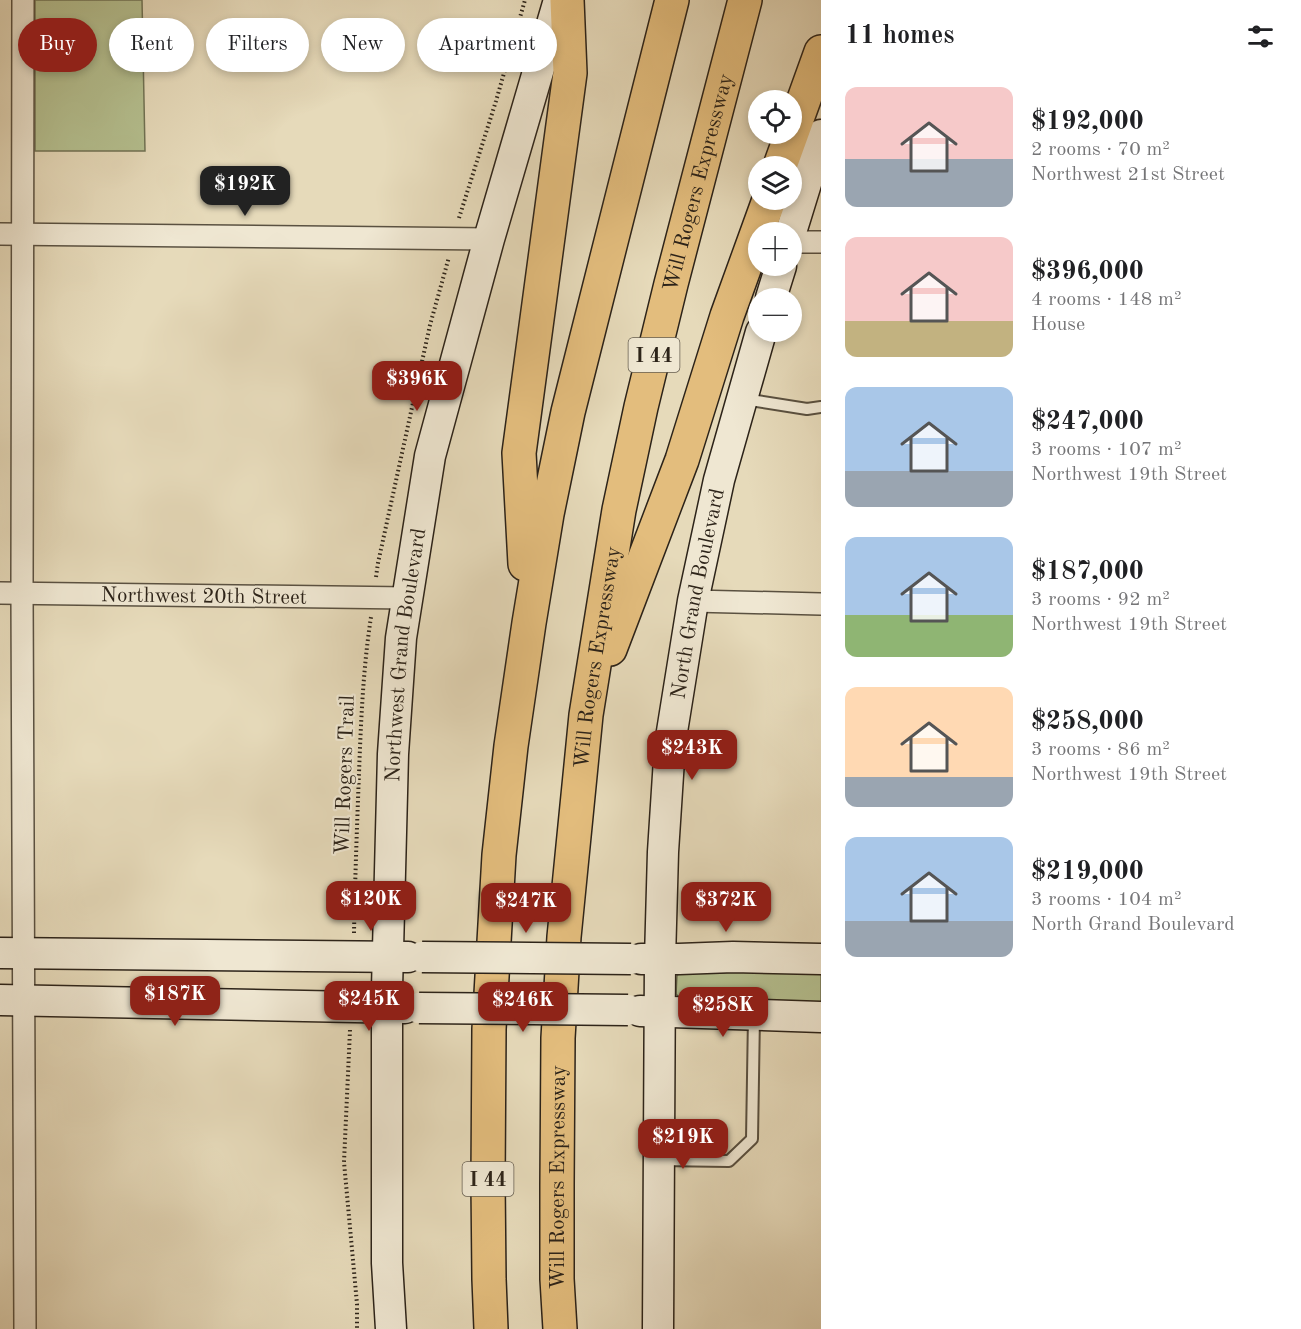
<!DOCTYPE html>
<meta charset="utf-8">
<style>
:root{--surface:#fff;--page:#f6f6f6;--text:#202124;--muted:#757577;--accent:#8f2418}
body{margin:0;font-family:"Old Standard TT",serif;background:var(--page);color:var(--text);height:100vh;display:flex;flex-direction:column;font-size:22px;white-space:nowrap}
*{box-sizing:border-box;margin:0}
p{font-size:20px;color:var(--muted)}
.icon{flex:none;width:33px;height:33px;fill:none;stroke:currentColor;stroke-width:2;stroke-linecap:round;stroke-linejoin:round}
.map{position:relative;flex:1;overflow:hidden}
.details{display:flex;flex-direction:column;background:var(--surface);width:480px}
.details>*{flex:none}
.banner{position:absolute;left:18px;top:18px;width:570px;height:54px;display:flex;gap:12px}
.buttons{position:absolute;left:748px;top:90px;display:grid;gap:12px}
.buttons a{display:grid;place-items:center;width:54px;height:54px;border-radius:50%;background:var(--surface);box-shadow:0 3px 9px #0003;font-size:30px}
.price{position:absolute;translate:-50% -51px;padding:0 14px;border-radius:12px;background:var(--accent);color:#fff;font-size:20px;line-height:39px;filter:drop-shadow(0 2px 3px #0008)}
.price::after{content:'';position:absolute;left:50%;top:36px;width:18px;height:14px;margin-left:-9px;background:inherit;clip-path:polygon(0 0,100% 0,50% 100%)}
.price.active{background:#222;color:#fff}
ul{padding:0;list-style:none}
li{display:flex;align-items:center;gap:18px;height:150px;padding:0 24px}
li span{display:grid;place-items:center;flex:none;width:168px;height:120px;border-radius:12px;color:#555}
li>.icon{margin-inline-start:auto}
span .icon{width:72px;height:72px;fill:#fffc;stroke-width:1}
li b{font-size:26px}
h2{display:flex;justify-content:space-between;align-items:center;height:72px;padding:0 24px;font-size:26px}
.tag{padding:0 21px;border-radius:27px;background:var(--surface);box-shadow:0 3px 9px #0003;font-size:21px;line-height:54px}
.tag.active{background:var(--accent);color:#fff}
main{display:flex;flex:1;min-height:0}
.map>svg:first-child{display:block}
.green{fill:#b5c090;stroke:#707254;stroke-width:1.5}
.lines{fill:none;stroke-linecap:round;stroke-linejoin:round}
.lane-casing{stroke:#5a5141;stroke-width:14}
.street-casing{stroke:#5a5141;stroke-width:24}
.secondary-casing{stroke:#2c2319;stroke-width:33}
.highway-casing{stroke:#2c2319;stroke-width:36}
.path{stroke:#2c2319;stroke-width:4;stroke-dasharray:1.5 3;stroke-linecap:butt}
.lane{stroke:#efe7d2;stroke-width:10}
.street{stroke:#efe7d2;stroke-width:21}
.secondary{stroke:#efe7d2;stroke-width:30}
.highway{stroke:#e3bd7d;stroke-width:33}
.secondary-bridge-casing{stroke:#2c2319;stroke-width:33;stroke-linecap:butt}
.secondary-bridge{stroke:#efe7d2;stroke-width:30}
.labels{text-anchor:middle;stroke-width:4.5;stroke-linejoin:round;paint-order:stroke}
.shield{fill:#efe7d2;stroke:#665e50;stroke-width:1.5}
.shield-label{font-size:20px;font-weight:bold;fill:#2c2319}
.street-label{font-size:21px;fill:#2c2319;stroke:#efe7d2}
</style>
<main>
<div class="map">
<svg width="821" height="1329" viewBox="0 0 821 1329">
<rect width="100%" height="100%" fill="#e6daba"/>
<filter id="stains"><feTurbulence type="fractalNoise" baseFrequency=".00333" numOctaves="4"/><feColorMatrix values="0 0 0 0 .2 0 0 0 0 .09 0 0 0 0 .02 0 0 0 .5 -.17"/></filter>
<radialGradient id="worn" r=".72"><stop offset=".6" stop-color="#630" stop-opacity="0"/><stop offset="1" stop-color="#630" stop-opacity=".3"/></radialGradient>
<g class="green">
<polygon points="35,0 142,0 145,151 35,151"/>
<polygon points="783,968 821,969 821,1007 721,999 679,997 676,994 677,976 679,973 721,973"/>
</g>
<g class="lines">
<g class="lane-casing">
<g id="lane">
<polyline points="744,399 807,409 821,407"/>
<polyline points="660,1160 729,1161 752,1139 754,1016"/>
</g>
</g>
<g class="street-casing">
<g id="street">
<polyline points="23,0 22,593 25,1329"/>
<polyline points="0,234 489,239"/>
<polyline points="792,242 821,242"/>
<path id="s1" d="M0,593L408,598"/>
<polyline points="693,601 821,604"/>
</g>
</g>
<g class="secondary-casing">
<g id="secondary">
<polyline points="791,232 821,135"/>
<polyline points="771,298 781,266"/>
<polyline points="0,953 408,957"/>
<polyline points="641,959 679,959 733,957 821,959"/>
<polyline points="0,1000 405,1008"/>
<polyline points="640,1011 821,1017"/>
<path id="s2" d="M391,1329L387,1263V989L393,754L401,638L430,456L489,239L559,0"/>
<path id="s3" d="M658,1329L660,959L663,852L670,744L693,601L719,480L761,332"/>
</g>
</g>
<g class="highway-casing">
<g id="highway">
<polyline points="780,166 821,52"/>
<polyline points="525,564 519,453 570,73 567,0"/>
<polyline points="610,649 682,460 727,316 769,200"/>
<polyline points="491,1329 489,1279 488,1182 489,1029 499,855 511,746 529,623 547,514 568,412 672,0"/>
<path id="s4" d="M560,1329L557,1279V1184L558,1038L564,937L586,715L619,510L641,407L671,284L745,0"/>
</g>
</g>
<g class="path">
<polyline points="459,218 496,101 525,0"/>
<polyline points="376,577 378,563 430,325 449,257"/>
<path d="M354,933C355,880 357,826 359,773C361,721 363,669 371,617"/>
<polyline points="350,1030 344,1162 357,1304 357,1329"/>
</g>
<use href="#lane" class="lane"/>
<use href="#street" class="street"/>
<use href="#secondary" class="secondary"/>
<use href="#highway" class="highway"/>
<g class="secondary-bridge-casing">
<g id="secondary-bridge">
<polyline points="422,957 631,959"/>
<polyline points="419,1008 628,1010"/>
</g>
</g>
<use href="#secondary-bridge" class="secondary-bridge"/>
</g>
<g class="labels">
<g class="shield">
<rect x="628.5" y="338" width="51" height="34" rx="4.5"/>
<rect x="462.5" y="1162" width="51" height="34" rx="4.5"/>
</g>
<g class="shield-label">
<text x="654" y="362">I 44</text>
<text x="488" y="1186">I 44</text>
</g>
<g class="street-label">
<text dy="7" stroke="none"><textPath href="#s4" startOffset="1160">Will Rogers Expressway</textPath></text>
<text dy="7" stroke="none"><textPath href="#s3" startOffset="738">North Grand Boulevard</textPath></text>
<text dy="7" stroke="none"><textPath href="#s1" startOffset="204">Northwest 20th Street</textPath></text>
<text dy="7" stroke="none"><textPath href="#s2" startOffset="675">Northwest Grand Boulevard</textPath></text>
<text dy="7" stroke="none"><textPath href="#s4" startOffset="674">Will Rogers Expressway</textPath></text>
<text transform="translate(344 775) rotate(-88)" y="7">Will Rogers Trail</text>
<text dy="7" stroke="none"><textPath href="#s4" startOffset="152">Will Rogers Expressway</textPath></text>
</g>
</g>
<rect width="100%" height="100%" filter="url(#stains)"/>
<rect width="100%" height="100%" fill="url(#worn)"/>
</svg>
<div class="buttons">
<a><svg class="icon" aria-label="locate" viewBox="0 0 24 24"><circle cx="12" cy="12" r="6"/><path d="M12 2v4M12 18v4M2 12h4M18 12h4"/></svg></a>
<a><svg class="icon" aria-label="layers" viewBox="0 0 24 24"><path d="M12 4l9 5-9 5-9-5zM3 14l9 5 9-5"/></svg></a>
<a>+</a>
<a>−</a>
</div>
<b class="price active" style="left:245px;top:217px">$192K</b>
<b class="price" style="left:417px;top:412px">$396K</b>
<b class="price" style="left:692px;top:781px">$243K</b>
<b class="price" style="left:371px;top:932px">$120K</b>
<b class="price" style="left:726px;top:933px">$372K</b>
<b class="price" style="left:526px;top:934px">$247K</b>
<b class="price" style="left:175px;top:1027px">$187K</b>
<b class="price" style="left:369px;top:1032px">$245K</b>
<b class="price" style="left:523px;top:1033px">$246K</b>
<b class="price" style="left:723px;top:1038px">$258K</b>
<b class="price" style="left:683px;top:1170px">$219K</b>
<div class="banner">
<a class="tag active">Buy</a>
<a class="tag">Rent</a>
<a class="tag">Filters</a>
<a class="tag">New</a>
<a class="tag">Apartment</a>
</div>
</div>
<section class="details">
<h2>11 homes<svg class="icon" aria-label="filters" viewBox="0 0 24 24"><path d="M4 7h16M4 17h16"/><circle cx="9" cy="7" r="2"/><circle cx="15" cy="17" r="2"/></svg></h2>
<ul>
<li><span style="background:linear-gradient(#f6c9c9 60%,#9aa5b1 0)"><svg class="icon" aria-label="home" viewBox="0 0 24 24"><path d="M3 11l9-7 9 7M6 9v11h12V9"/></svg></span><div><b>$192,000</b><p>2 rooms · 70 m²</p><p>Northwest 21st Street</p></div></li>
<li><span style="background:linear-gradient(#f6c9c9 70%,#c2b280 0)"><svg class="icon" aria-label="home" viewBox="0 0 24 24"><path d="M3 11l9-7 9 7M6 9v11h12V9"/></svg></span><div><b>$396,000</b><p>4 rooms · 148 m²</p><p>House</p></div></li>
<li><span style="background:linear-gradient(#a9c7e8 70%,#9aa5b1 0)"><svg class="icon" aria-label="home" viewBox="0 0 24 24"><path d="M3 11l9-7 9 7M6 9v11h12V9"/></svg></span><div><b>$247,000</b><p>3 rooms · 107 m²</p><p>Northwest 19th Street</p></div></li>
<li><span style="background:linear-gradient(#a9c7e8 65%,#8fb573 0)"><svg class="icon" aria-label="home" viewBox="0 0 24 24"><path d="M3 11l9-7 9 7M6 9v11h12V9"/></svg></span><div><b>$187,000</b><p>3 rooms · 92 m²</p><p>Northwest 19th Street</p></div></li>
<li><span style="background:linear-gradient(#ffd9b3 75%,#9aa5b1 0)"><svg class="icon" aria-label="home" viewBox="0 0 24 24"><path d="M3 11l9-7 9 7M6 9v11h12V9"/></svg></span><div><b>$258,000</b><p>3 rooms · 86 m²</p><p>Northwest 19th Street</p></div></li>
<li><span style="background:linear-gradient(#a9c7e8 70%,#9aa5b1 0)"><svg class="icon" aria-label="home" viewBox="0 0 24 24"><path d="M3 11l9-7 9 7M6 9v11h12V9"/></svg></span><div><b>$219,000</b><p>3 rooms · 104 m²</p><p>North Grand Boulevard</p></div></li>
</ul>
</section>
</main>
